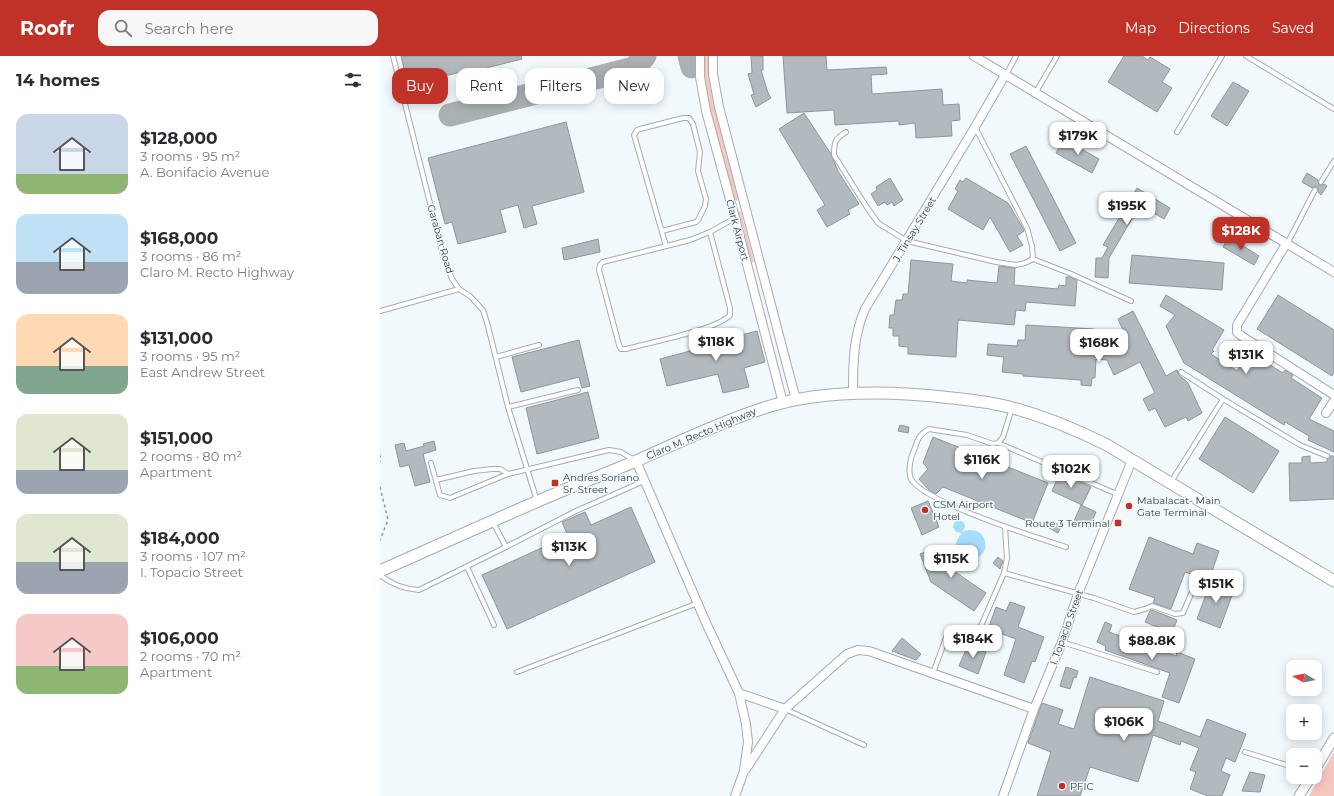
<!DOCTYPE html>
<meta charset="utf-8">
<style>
:root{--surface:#fff;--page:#f7f7f7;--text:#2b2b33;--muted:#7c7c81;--accent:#c03227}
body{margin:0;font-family:Montserrat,sans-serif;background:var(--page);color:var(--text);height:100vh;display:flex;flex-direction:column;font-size:15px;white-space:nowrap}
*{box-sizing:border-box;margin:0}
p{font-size:13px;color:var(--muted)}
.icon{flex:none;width:22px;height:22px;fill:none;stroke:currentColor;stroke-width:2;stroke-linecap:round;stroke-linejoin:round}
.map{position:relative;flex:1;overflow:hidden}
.details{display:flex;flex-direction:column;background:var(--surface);width:380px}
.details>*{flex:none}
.banner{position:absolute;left:12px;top:12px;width:380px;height:36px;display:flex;gap:8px}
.needle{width:26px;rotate:280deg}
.controls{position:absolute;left:906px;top:604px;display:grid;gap:8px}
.controls a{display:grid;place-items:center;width:36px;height:36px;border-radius:8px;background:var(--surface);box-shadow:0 2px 10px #0003;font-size:20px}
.price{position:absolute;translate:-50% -34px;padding:0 9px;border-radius:8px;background:#fff;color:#222;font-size:13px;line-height:26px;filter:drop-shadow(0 1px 2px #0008)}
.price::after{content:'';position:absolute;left:50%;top:24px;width:12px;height:9px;margin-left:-6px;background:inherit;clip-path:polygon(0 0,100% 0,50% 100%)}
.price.on{background:var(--accent);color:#fff}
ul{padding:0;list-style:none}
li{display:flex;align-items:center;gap:12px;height:100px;padding:0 16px}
li span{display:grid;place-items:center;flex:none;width:112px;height:80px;border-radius:12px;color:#555}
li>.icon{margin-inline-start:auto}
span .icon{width:48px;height:48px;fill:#fffc;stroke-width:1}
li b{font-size:17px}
h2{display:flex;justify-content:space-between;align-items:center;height:48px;padding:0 16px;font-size:17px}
.chip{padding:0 14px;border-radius:12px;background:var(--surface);box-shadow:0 2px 10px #0003;font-size:14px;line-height:36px}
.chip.on{background:var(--accent);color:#fff}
header{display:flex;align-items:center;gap:24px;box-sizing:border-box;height:56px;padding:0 20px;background:var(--accent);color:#fff}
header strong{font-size:19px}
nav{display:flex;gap:22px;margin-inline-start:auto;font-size:14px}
.search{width:280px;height:36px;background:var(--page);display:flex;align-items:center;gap:10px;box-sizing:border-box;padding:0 14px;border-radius:12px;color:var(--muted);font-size:15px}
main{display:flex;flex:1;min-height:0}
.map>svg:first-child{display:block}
.green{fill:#f6c7bf}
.water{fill:#a6dcfe}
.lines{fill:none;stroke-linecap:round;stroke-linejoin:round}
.taxiway{stroke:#aab0b3;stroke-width:23}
.building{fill:#b3babf;stroke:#8f969a}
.service-casing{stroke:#a5acb1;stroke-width:6}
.minor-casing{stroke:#a5acb1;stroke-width:10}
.tertiary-casing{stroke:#a5acb1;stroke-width:11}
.secondary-casing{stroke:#a5acb1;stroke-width:13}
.path{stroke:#919699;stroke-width:1.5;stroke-dasharray:3 3;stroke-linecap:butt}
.service{stroke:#fff;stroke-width:4}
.minor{stroke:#fff;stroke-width:8}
.tertiary{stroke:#fff;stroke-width:9}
.secondary{stroke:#fff;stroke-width:11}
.poi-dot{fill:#c03227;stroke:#f1f9fd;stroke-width:1.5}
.labels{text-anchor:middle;stroke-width:3;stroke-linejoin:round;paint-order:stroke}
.street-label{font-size:10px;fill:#383b3d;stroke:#f1f9fd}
.poi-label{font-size:10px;fill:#383b3d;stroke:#f1f9fd;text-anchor:start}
</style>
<header>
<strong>Roofr</strong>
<div class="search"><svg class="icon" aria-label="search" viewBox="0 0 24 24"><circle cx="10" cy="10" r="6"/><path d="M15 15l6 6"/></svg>Search here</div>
<nav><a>Map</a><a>Directions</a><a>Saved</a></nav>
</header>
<main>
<section class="details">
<h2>14 homes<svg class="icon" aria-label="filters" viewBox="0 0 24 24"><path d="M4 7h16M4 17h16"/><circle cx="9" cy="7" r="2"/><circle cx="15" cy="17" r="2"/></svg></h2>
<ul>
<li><span style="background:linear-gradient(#c9d6e8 75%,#8fb573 0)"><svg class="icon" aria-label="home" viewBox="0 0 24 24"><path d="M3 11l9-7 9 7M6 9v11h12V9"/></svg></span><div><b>$128,000</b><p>3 rooms · 95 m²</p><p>A. Bonifacio Avenue</p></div></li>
<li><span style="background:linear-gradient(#bfe0f5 60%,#9aa5b1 0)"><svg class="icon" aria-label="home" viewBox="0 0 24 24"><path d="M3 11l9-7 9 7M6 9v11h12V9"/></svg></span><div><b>$168,000</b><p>3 rooms · 86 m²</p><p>Claro M. Recto Highway</p></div></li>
<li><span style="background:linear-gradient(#ffd9b3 65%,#7fa58c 0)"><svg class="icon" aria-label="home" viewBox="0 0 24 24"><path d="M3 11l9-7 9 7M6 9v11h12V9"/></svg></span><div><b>$131,000</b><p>3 rooms · 95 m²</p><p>East Andrew Street</p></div></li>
<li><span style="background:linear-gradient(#dfe7d0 70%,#9aa5b1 0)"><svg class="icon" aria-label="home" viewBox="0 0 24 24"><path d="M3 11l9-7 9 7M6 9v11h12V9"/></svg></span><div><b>$151,000</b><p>2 rooms · 80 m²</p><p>Apartment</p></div></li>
<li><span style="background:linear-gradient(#dfe7d0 60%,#9aa5b1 0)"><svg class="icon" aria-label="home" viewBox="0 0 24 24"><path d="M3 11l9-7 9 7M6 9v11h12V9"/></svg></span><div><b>$184,000</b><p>3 rooms · 107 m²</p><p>I. Topacio Street</p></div></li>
<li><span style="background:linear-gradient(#f6c9c9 65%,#8fb573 0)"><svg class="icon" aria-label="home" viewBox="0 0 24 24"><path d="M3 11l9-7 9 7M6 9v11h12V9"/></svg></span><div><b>$106,000</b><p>2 rooms · 70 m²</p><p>Apartment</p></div></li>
</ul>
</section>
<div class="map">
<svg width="954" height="740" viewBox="0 0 954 740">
<rect width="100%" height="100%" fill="#f1f9fd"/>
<g class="green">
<polygon points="324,0 328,0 330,31 358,142 357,145 353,142 327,39 324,11"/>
<polygon points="359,155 361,156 374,206 370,207 357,157"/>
<polygon points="954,696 954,740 929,740"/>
</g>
<path class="water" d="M577,464C582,464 585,467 585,471L582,476C591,472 602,474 605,485C611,513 558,504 582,477L576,476L573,471L574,467Z"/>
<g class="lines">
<g class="taxiway">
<polyline points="309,0 312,11"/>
<polyline points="70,59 254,12 265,0"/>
</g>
</g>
<g class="building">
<polygon points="21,0 141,0 142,3 106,12 107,17 87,22 85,15 28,29"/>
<polygon points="371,0 383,0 383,14 381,14 388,37 391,42 376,51 371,39 374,38 368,18 372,17"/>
<polygon points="403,0 446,0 447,14 506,11 507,18 491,19 492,38 562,33 563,49 579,48 580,64 571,65 572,80 536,82 535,67 519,69 519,65 455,69 454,54 407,57"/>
<polygon points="744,0 762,0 768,4 770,1 790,13 782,26 792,32 777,56 728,26"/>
<polygon points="853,26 869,35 847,70 831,60"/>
<polygon points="424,57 451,98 458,115 479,148 468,154 470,158 447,171 437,154 445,149 399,73"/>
<polygon points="186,66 204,136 152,150 157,168 144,172 138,149 120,154 126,176 78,188 72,166 65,168 48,102"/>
<polygon points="684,83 719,103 712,117 676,97"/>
<polygon points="646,90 696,187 680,195 630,98"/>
<polygon points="927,117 938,124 939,129 941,129 944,128 947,130 941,139 938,136 938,133 937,131 934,131 932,132 922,126"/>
<polygon points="510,122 523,144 514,150 512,146 507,149 505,146 498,150 491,138 497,134 496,131"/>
<polygon points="586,122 628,147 644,174 644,175 637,180 643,189 630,196 610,161 603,174 568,153 578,135 575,133 580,124 583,126"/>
<polygon points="757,132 790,152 784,163 760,149 729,202 728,222 715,221 716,202 722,202 728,191 723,189"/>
<polygon points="849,181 879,200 874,209 843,191"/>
<polygon points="218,183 220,196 184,204 182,192"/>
<polygon points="752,199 844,207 842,234 749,227"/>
<polygon points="531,204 573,208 571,225 587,227 587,224 617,227 619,210 635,212 634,229 678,233 679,229 686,230 686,221 689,221 697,224 695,250 646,246 645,255 636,254 634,269 578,264 576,301 528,298 528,291 519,290 519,280 513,280 513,272 509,272 510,259 514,259 516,244 522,244 523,238 528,238"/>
<polygon points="786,239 844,274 832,294 834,295 831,298 857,315 869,296 903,317 905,314 913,319 911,322 942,342 929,363 954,375 954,396 928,384 929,380 905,366 904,369 804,307 786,270 795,259 780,250"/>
<polygon points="898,239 954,274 954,316 952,320 877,273"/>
<polygon points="753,255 786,320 797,314 798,318 808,327 822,357 808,365 806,361 785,371 775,352 769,355 763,343 775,337 760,306 734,319 727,304 716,303 715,322 712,322 711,330 701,329 701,324 643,320 643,318 622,316 624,301 607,299 608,288 637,290 638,284 645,284 646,269 714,273 714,284 730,276 733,282 744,276 738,263"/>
<polygon points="377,275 385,306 364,312 369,331 343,337 338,318 287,330 280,303 310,295 310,292"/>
<polygon points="199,284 210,330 202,332 199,321 141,336 132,301"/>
<polygon points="208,336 219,382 157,398 146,352"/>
<polygon points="845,361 899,395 873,437 819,403"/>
<polygon points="520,369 529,371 528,377 518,375"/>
<polygon points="553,381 668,427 652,467 563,431 556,438 549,434 539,423 548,413 543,407"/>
<polygon points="54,385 56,394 43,398 50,426 35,430 29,409 20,411 15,389 24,387 26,395 44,390 43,388"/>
<polygon points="930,400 930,407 947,406 947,403 950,400 954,400 954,443 910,445 909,407 922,407 922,401"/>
<polygon points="680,417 711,431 702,449 672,435"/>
<polygon points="548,445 559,471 542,479 531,452"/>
<polygon points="701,449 716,456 709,472 694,465"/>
<polygon points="251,451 275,506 127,573 102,519 188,480 182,466 205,456 211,469"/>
<polygon points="673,466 681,470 678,477 669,472"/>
<polygon points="769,481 813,498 817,487 839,495 829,524 805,516 791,553 773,547 775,542 749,533"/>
<polygon points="560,490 568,511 606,537 594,555 551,526 540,498"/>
<polygon points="618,501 623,505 620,513 613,507"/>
<polygon points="831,525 854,534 840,572 817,563"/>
<polygon points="630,546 645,551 638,571 664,581 655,606 652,605 644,627 624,619 636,583 608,573 616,551 626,555"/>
<polygon points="772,554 797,564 792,577 765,566 770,555"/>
<polygon points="725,566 732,569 729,576 796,600 797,596 815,603 799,647 782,641 790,617 725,594 726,590 717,586"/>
<polygon points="522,582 541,598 536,604 512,595"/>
<polygon points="588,589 606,596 598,618 579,610"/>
<polygon points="686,611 698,615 696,622 694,621 690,633 680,630"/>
<polygon points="710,621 784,645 778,665 815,679 820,681 827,663 866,678 855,706 846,702 841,715 850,719 842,740 828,740 810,733 816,716 810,714 819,692 801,685 800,689 773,679 758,726 710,711 700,740 657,740 671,696 648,687 662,647 683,654 678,668 694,673"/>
<polygon points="870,716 885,719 880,736 862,735"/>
</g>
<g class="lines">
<g class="service-casing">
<g id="service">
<polyline points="13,0 63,199 72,223 79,233 90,240 103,254 108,270 128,351 157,445"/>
<polyline points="866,0 954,53"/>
<polyline points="626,19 636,0"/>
<polyline points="656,36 677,0"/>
<polyline points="595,71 647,172 652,190 653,203"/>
<path d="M466,76C455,83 454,85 454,99L486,150L498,167L527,185L616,206L636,209L645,207L653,203L689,217L751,245"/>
<polyline points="797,76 842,0"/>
<polyline points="941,126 954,105"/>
<polyline points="282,175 316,166 318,164 325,150 326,143 318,115 320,96 313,68 309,62 303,62 260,73 257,74 254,79 286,190"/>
<path d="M330,176L350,252V259C337,274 267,287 246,293H241L239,289L219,214L220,209L223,206L310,184L330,176L355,162"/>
<polyline points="907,188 935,134"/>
<polyline points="0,255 79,233"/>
<polyline points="116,301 159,289"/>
<polyline points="801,316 843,343"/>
<polyline points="128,351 198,334"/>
<path d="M632,352L623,381L618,387L613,388L587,379L549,373C537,380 538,384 533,397C530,403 528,417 531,423C543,446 658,482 686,491"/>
<polyline points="618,387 737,438"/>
<polyline points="51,407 60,439 70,442 128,418 229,394 241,396 254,404"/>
<polyline points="56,424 94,415 112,413 120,413 128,418"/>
<polyline points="791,426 843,343 920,389 947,400"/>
<polyline points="113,466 126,491 196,455 264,425"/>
<polyline points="625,471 627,502 624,517 714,542 754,556 765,553 772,550 795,558 803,557 811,538"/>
<polyline points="87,511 114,569"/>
<path d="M0,519C12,529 24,533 39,534L126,491"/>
<polyline points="682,586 777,616"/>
<polyline points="137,616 318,547"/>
<polyline points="553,617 567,579 571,572 580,572 594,575 601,570 624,517"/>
<polyline points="405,653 484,689"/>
<polyline points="865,696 913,711"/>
</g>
</g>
<g class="minor-casing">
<g id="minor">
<polyline points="320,0 320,21 326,55 355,162 403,347"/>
<polyline points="333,0 333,18 339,51 416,344"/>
<polyline points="594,0 954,216"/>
<polyline points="906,188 857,269 857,276 860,279 954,339"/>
<path d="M473,337C473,309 473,280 485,253L595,71L625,19"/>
<polyline points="946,357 954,345"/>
<polyline points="256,405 327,569 359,637 366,668 368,686 364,715 355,740"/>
<polyline points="359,637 405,653"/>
<polyline points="366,713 405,653 467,598 478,594 489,595 654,653"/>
<polyline points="623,740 654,653 682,586 698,538 752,404"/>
</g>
</g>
<g class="tertiary-casing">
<g id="tertiary">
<polyline points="935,714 954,682"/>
<polyline points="919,740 931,721"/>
</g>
</g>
<g class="secondary-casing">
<path id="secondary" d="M0,515C59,489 118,462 177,437C203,426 230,416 256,405C297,387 338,367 381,353C439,333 512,335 572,342C593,344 614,347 633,352C666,361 697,374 727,389L954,525"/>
</g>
<g class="path">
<polyline points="0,399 0,406"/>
<polyline points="0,431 8,464 0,484"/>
</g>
<use href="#service" class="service"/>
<use href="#minor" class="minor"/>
<use href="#tertiary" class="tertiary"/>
<use href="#secondary" class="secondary"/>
</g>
<g class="poi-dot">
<rect x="171" y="423" width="8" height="8" rx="2"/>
<circle cx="749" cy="450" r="4"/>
<circle cx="545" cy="454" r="4"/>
<rect x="734" y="463" width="8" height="8" rx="2"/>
<circle cx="682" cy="730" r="4"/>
</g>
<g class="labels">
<g class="street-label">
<text transform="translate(534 173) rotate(-59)" y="4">J. Tinsay Street</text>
<text transform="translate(358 174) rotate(75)" y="4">Clark Airport</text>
<text transform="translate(61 183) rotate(74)" y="4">Garaban Road</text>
<text transform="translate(321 377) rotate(-23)" y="4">Claro M. Recto Highway</text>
<text transform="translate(686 571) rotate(-70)" y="4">I. Topacio Street</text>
</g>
<g class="poi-label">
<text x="183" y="425">Andres Soriano<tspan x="183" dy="12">Sr. Street</tspan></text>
<text x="757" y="448">Mabalacat- Main<tspan x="757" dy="12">Gate Terminal</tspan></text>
<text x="553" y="452">CSM Airport<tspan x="553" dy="12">Hotel</tspan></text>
<text x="730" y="471" text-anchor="end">Route 3 Terminal</text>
<text x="690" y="734">PFIC</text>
</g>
</g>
</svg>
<div class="controls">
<a><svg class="needle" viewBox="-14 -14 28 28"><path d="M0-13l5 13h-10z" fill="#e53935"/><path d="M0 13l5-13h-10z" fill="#7c7c81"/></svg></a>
<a>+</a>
<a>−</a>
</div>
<b class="price" style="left:698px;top:100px">$179K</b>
<b class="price" style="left:747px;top:170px">$195K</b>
<b class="price on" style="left:861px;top:195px">$128K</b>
<b class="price" style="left:336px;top:306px">$118K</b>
<b class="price" style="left:719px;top:307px">$168K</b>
<b class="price" style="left:866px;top:319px">$131K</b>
<b class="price" style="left:602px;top:424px">$116K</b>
<b class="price" style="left:691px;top:433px">$102K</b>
<b class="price" style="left:189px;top:511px">$113K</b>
<b class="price" style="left:571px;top:523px">$115K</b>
<b class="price" style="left:836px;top:548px">$151K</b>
<b class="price" style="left:593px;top:603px">$184K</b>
<b class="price" style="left:772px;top:605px">$88.8K</b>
<b class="price" style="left:744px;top:686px">$106K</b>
<div class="banner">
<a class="chip on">Buy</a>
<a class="chip">Rent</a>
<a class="chip">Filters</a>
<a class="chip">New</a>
</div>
</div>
</main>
